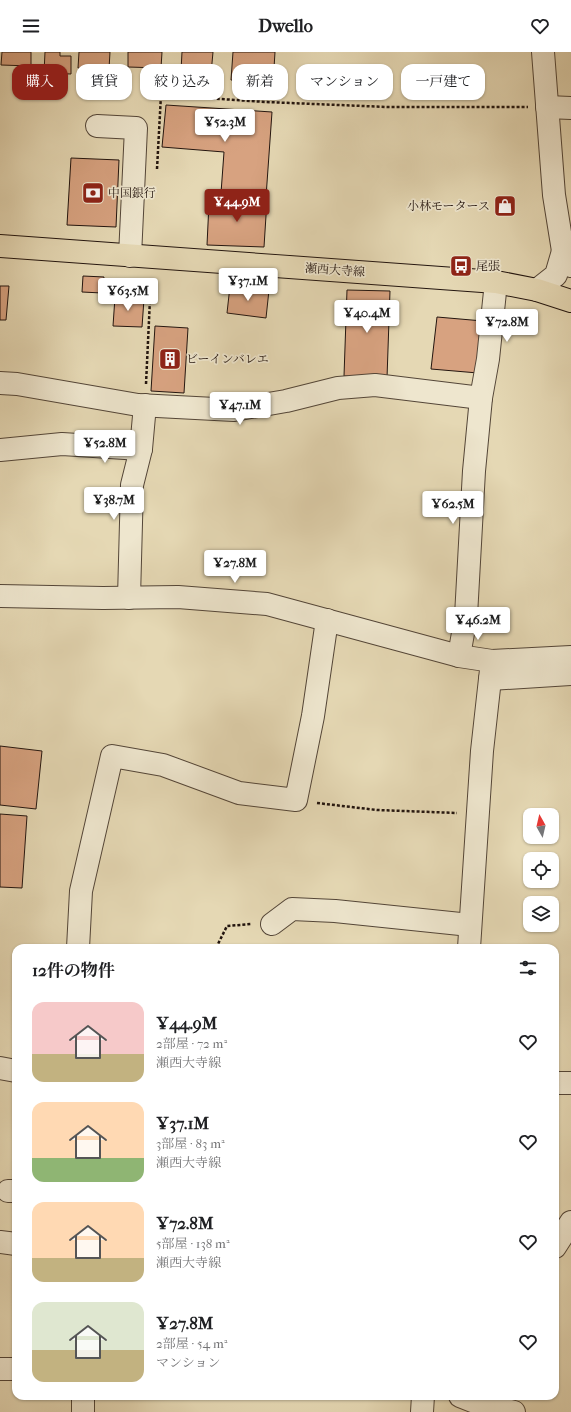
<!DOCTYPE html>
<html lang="ja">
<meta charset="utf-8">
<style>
:root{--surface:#fff;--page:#f2f2f2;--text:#202124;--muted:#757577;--accent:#8f2418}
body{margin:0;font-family:"IM FELL French Canon","Noto Serif JP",serif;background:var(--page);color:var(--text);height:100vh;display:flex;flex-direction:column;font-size:15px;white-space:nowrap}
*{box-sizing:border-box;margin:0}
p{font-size:13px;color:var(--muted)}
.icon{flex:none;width:22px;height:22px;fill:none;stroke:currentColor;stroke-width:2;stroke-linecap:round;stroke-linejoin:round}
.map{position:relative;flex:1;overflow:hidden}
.details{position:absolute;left:12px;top:892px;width:547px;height:456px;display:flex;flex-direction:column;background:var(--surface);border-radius:12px;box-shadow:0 1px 3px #0004}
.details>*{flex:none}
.guide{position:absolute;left:12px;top:12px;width:547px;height:36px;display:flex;gap:8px}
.needle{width:26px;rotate:352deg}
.buttons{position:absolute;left:523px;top:756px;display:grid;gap:8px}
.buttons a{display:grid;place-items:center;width:36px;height:36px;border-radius:8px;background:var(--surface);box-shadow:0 1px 3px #0004;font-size:20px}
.price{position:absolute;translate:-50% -34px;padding:0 9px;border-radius:4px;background:#fff;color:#222;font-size:13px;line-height:26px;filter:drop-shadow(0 1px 2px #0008)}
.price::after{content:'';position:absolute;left:50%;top:24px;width:12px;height:9px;margin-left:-6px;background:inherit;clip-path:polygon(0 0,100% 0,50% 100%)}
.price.current{background:var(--accent);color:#fff}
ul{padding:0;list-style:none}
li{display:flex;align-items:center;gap:12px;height:100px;padding:0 20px}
li span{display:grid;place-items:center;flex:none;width:112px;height:80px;border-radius:12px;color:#555}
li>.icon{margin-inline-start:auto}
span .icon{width:48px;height:48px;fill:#fffc;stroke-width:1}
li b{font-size:17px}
h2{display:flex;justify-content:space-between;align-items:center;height:48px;padding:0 20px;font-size:17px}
.tag{padding:0 14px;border-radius:12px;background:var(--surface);box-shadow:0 1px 3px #0004;font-size:14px;line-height:36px}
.tag.current{background:var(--accent);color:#fff}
header{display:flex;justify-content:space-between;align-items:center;height:52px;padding:0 20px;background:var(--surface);font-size:18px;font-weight:800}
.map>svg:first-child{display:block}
.building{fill:#d7a280;stroke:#23150f}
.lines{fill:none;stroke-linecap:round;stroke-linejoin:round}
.minor-casing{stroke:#544638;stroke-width:24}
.major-casing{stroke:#23150f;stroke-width:24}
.path{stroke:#23150f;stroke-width:2.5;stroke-dasharray:3 2;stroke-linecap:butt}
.minor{stroke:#eee6ce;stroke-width:22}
.major{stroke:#e5d8b4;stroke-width:22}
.labels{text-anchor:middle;stroke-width:3.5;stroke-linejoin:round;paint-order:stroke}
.poi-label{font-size:12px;fill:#23150f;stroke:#eee6ce;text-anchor:start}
.street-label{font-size:12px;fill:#23150f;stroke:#eee6ce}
</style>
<header><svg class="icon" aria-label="menu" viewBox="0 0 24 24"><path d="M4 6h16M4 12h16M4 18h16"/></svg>Dwello<svg class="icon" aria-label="heart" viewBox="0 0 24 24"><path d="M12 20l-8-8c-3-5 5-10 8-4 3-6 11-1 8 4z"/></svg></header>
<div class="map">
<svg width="571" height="1360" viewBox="0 0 571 1360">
<rect width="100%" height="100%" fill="#e5d8b4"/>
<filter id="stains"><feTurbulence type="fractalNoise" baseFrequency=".005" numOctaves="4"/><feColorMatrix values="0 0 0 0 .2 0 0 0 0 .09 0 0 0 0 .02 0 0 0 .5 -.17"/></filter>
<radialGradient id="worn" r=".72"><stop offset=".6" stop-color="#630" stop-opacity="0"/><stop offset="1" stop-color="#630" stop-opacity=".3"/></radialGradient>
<g class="building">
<polygon points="2,0 31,0 31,14 1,13"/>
<polygon points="45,0 60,0 60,4 71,4 71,22 44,21"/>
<polygon points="79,0 110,0 109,17 78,16"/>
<polygon points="128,0 162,0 161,16 128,15"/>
<polygon points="182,0 213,0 211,22 181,19"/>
<polygon points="233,0 275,0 273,32 231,28"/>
<polygon points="166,53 272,60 266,145 221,141 224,100 162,95"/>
<polygon points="71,106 119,108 116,175 67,173"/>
<polygon points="216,146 267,148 264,195 207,193 209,151"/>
<polygon points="83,224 104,225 102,241 82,240"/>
<polygon points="0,234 9,234 6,268 0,268"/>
<polygon points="230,234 269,238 266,266 227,261"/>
<polygon points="347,238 390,239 387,326 344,324"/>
<polygon points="115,245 144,247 142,275 113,274"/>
<polygon points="437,265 483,269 478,321 431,317"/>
<polygon points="155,274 188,276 184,341 151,339"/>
<polygon points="0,694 42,699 36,757 0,753"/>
<polygon points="0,762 27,764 22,836 0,835"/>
</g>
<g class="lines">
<g class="minor-casing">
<g id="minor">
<polyline points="543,0 554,143 563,199 571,214"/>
<polyline points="547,55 571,56"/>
<polyline points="97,74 136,76 130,204"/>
<polyline points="537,238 556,223 563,199"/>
<polyline points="0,331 17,332 138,353 234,358 286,349 338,336 375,333 481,346"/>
<polyline points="0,398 62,392 141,397 145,353"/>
<polyline points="0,544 103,546 178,545 267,552 459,604 492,609 571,605"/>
<polyline points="129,546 132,433 141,397"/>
<polyline points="459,604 466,564 474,419 481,346 488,307 496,230"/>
<polyline points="490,627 571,622"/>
<polyline points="272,872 292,857 335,859 470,873"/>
<polyline points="78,896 81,839 112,704 163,713 239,741 296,748 313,664 327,568"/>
<polyline points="469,896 482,699 492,609"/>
<polyline points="0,1016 16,1019"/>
<polyline points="555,1031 571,1031"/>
<polyline points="8,1139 16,1139"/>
<polyline points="0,1190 16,1192"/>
<polyline points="555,1195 571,1170"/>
<polyline points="0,1317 16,1317"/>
<polyline points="460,1344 475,1350 514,1360"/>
<polyline points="83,1360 83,1344"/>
<polyline points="422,1360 423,1344"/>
</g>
</g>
<g class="major-casing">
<polyline id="major" points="0,194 496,230 537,238 571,249"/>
</g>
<g class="path">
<polyline points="157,117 161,43 266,50 387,55 528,55"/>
<polyline points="146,332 151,226"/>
<polyline points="317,751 377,758 457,761"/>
<polyline points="216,896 227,874 251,872"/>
</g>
<use href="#minor" class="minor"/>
<use href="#major" class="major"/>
</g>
<defs>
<g id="bank-square" transform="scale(1.15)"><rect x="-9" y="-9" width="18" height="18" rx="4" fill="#8f2418" stroke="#eee6ce"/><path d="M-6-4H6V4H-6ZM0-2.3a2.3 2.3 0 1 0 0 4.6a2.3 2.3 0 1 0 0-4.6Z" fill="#fff"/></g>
<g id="shop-square" transform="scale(1.15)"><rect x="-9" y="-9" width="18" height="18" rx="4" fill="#8f2418" stroke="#eee6ce"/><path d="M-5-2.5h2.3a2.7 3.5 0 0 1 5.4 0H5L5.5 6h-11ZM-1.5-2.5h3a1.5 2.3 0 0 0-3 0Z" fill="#fff"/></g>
<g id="bus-square" transform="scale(1.15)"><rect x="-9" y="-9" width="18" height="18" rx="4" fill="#8f2418" stroke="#eee6ce"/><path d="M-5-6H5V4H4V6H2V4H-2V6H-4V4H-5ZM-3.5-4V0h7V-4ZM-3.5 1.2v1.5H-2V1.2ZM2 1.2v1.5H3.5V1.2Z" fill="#fff"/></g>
<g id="building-square" transform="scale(1.15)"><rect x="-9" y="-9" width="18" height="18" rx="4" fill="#8f2418" stroke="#eee6ce"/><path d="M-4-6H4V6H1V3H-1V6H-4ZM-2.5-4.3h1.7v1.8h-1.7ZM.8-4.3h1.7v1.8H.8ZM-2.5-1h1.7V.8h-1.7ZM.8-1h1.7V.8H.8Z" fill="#fff"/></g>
</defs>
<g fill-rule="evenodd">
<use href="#bank-square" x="93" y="141"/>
<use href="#shop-square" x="505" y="154"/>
<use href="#bus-square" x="461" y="214"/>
<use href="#building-square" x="170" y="307"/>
</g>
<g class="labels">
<g class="poi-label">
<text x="108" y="145">中国銀行</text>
<text x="490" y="158" text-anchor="end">小林モータース</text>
<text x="476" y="218">尾張</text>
<text x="186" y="311">ビーインバレエ</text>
</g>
<g class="street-label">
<text transform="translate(335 218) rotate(4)" y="4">瀬西大寺線</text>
</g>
</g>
<rect width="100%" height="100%" filter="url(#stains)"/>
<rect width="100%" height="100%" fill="url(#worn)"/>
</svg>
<div class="buttons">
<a><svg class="needle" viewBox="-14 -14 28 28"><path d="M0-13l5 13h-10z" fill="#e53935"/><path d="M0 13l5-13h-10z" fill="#757577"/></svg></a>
<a><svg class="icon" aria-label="locate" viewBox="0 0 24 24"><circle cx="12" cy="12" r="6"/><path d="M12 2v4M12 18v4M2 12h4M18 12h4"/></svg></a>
<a><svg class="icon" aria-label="layers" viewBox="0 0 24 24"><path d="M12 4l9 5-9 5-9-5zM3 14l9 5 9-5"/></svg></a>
</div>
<b class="price" style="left:225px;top:91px">¥52.3M</b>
<b class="price current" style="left:237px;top:171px">¥44.9M</b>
<b class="price" style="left:248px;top:250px">¥37.1M</b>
<b class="price" style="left:128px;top:260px">¥63.5M</b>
<b class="price" style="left:367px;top:282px">¥40.4M</b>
<b class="price" style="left:507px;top:291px">¥72.8M</b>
<b class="price" style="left:240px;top:374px">¥47.1M</b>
<b class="price" style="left:105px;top:412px">¥52.8M</b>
<b class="price" style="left:114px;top:469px">¥38.7M</b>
<b class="price" style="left:453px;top:473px">¥62.5M</b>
<b class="price" style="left:235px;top:532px">¥27.8M</b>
<b class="price" style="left:478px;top:589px">¥46.2M</b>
<div class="guide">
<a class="tag current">購入</a>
<a class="tag">賃貸</a>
<a class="tag">絞り込み</a>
<a class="tag">新着</a>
<a class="tag">マンション</a>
<a class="tag">一戸建て</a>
</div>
<section class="details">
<h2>12件の物件<svg class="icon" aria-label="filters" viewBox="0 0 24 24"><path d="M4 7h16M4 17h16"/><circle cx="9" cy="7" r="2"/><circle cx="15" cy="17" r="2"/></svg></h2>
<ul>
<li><span style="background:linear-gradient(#f6c9c9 65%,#c2b280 0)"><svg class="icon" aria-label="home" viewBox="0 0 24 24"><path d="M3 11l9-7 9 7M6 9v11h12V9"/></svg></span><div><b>¥44.9M</b><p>2部屋 · 72 m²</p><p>瀬西大寺線</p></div><svg class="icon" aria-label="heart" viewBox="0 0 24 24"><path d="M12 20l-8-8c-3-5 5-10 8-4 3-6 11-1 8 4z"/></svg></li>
<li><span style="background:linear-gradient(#ffd9b3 70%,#8fb573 0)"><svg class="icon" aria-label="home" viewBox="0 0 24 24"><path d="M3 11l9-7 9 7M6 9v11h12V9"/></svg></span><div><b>¥37.1M</b><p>3部屋 · 83 m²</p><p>瀬西大寺線</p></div><svg class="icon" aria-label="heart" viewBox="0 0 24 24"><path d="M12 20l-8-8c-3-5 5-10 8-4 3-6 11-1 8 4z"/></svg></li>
<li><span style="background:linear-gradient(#ffd9b3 70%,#c2b280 0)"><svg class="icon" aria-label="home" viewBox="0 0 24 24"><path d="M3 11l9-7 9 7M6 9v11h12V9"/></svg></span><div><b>¥72.8M</b><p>5部屋 · 138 m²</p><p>瀬西大寺線</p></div><svg class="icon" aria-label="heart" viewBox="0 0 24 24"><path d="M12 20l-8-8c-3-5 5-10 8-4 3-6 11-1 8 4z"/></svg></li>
<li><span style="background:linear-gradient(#dfe7d0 60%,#c2b280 0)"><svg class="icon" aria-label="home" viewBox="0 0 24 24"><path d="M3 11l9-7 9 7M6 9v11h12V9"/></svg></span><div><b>¥27.8M</b><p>2部屋 · 54 m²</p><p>マンション</p></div><svg class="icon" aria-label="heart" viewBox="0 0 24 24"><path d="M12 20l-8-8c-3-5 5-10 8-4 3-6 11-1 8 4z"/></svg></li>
</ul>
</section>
</div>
